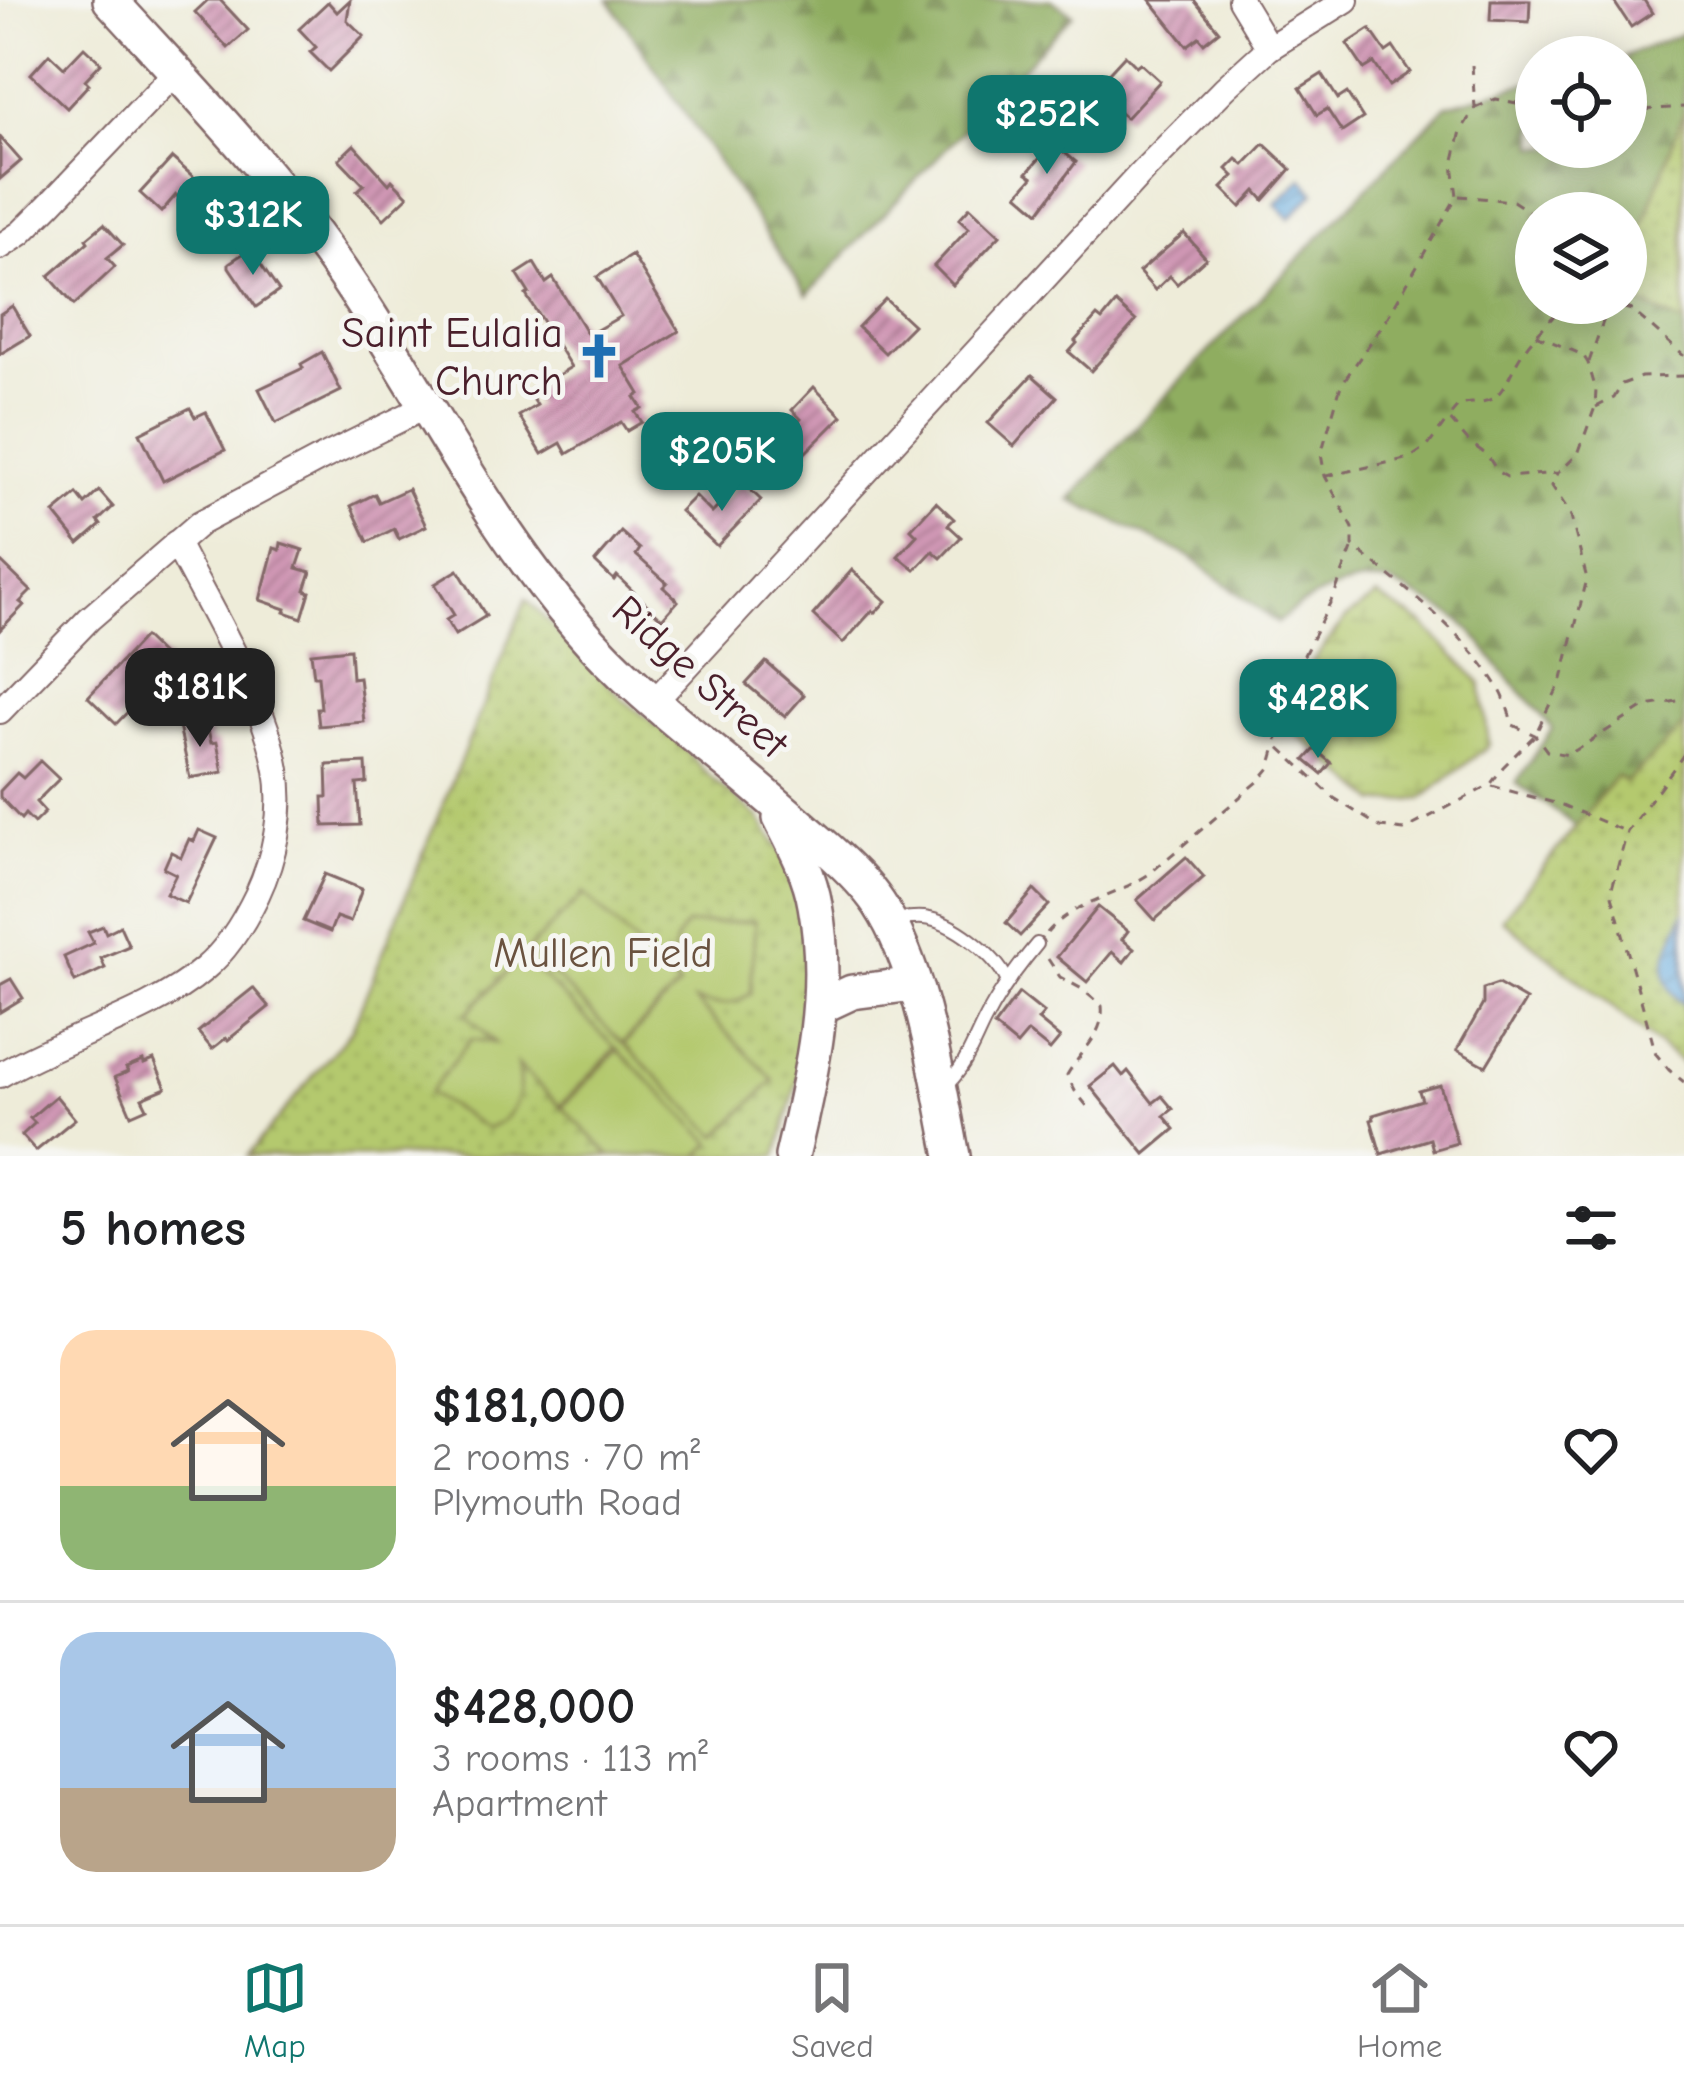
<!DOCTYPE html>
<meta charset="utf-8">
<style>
:root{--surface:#fff;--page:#f2f2f2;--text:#202124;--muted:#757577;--line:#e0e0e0;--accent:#0f766e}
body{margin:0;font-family:"Comic Neue",sans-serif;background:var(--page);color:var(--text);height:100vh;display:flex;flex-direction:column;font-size:45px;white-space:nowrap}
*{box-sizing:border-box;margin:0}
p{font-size:39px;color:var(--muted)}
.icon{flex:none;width:66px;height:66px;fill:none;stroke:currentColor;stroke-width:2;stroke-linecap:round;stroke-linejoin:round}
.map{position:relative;height:1156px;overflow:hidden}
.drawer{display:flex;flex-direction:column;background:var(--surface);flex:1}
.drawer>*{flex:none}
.controls{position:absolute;left:1515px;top:36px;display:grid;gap:24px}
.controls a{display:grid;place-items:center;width:132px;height:132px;border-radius:50%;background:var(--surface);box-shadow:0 6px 30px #0003;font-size:60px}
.price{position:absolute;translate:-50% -102px;padding:0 27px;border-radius:24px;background:var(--accent);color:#fff;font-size:39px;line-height:78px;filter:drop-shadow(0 3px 6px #0008)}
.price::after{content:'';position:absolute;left:50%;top:72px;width:36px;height:27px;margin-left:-18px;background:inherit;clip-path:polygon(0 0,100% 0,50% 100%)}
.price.on{background:#222;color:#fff}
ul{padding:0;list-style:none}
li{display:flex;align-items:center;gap:36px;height:300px;padding:0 60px}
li+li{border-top:3px solid var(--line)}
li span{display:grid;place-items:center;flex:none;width:336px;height:240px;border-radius:36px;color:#555}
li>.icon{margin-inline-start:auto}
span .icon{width:144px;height:144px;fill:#fffc;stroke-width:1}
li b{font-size:51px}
h2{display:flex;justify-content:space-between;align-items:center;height:144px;padding:0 60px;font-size:51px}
.dock{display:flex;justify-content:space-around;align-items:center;height:168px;border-top:3px solid var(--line);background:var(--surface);font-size:33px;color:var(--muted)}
.dock a{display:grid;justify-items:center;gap:6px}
.dock .on{color:var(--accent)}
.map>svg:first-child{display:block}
.forest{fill:url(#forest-firs);stroke:#6c6646;stroke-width:3;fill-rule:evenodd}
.wetland{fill:url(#wetland-marsh);stroke:#7f744c;stroke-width:3}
.park{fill:url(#park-dots);stroke:#7f744c;stroke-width:3}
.garden{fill:#b4c96e;stroke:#7f744c;stroke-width:3}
.water{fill:url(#water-waves);stroke:#5b6786;stroke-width:3}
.building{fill:url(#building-hatch)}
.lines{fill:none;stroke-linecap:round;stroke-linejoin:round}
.lane-casing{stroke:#836768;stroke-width:16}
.street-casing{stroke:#836768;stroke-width:28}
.secondary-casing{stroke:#836768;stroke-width:38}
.path{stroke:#836768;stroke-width:3;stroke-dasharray:9 9;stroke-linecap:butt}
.lane{stroke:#fff;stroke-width:12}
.street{stroke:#fff;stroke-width:24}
.secondary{stroke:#fff;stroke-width:33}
.labels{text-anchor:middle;stroke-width:10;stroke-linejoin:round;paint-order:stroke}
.poi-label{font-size:42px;fill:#4a1f2b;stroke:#f6f6f2;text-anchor:end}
.street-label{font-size:42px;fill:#4a1f2b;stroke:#f6f6f2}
.park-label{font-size:42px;fill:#6a523f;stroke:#f6f6f2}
</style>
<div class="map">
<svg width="1684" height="1156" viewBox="0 0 1684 1156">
<defs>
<pattern id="forest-firs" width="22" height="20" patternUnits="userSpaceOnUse" patternTransform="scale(3)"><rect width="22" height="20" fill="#8fad61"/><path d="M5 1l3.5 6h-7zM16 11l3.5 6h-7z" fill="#778c50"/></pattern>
<pattern id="wetland-marsh" width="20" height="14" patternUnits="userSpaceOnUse" patternTransform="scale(3)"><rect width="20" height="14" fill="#b4c96e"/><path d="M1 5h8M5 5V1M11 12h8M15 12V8" fill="none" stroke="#9cac5f"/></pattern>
<pattern id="park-dots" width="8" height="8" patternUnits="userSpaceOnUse" patternTransform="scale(3)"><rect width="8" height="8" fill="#b4c96e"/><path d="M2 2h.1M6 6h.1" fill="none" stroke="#9cac5f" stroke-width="1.8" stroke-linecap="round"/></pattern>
<pattern id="water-waves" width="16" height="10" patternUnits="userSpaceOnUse" patternTransform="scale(3)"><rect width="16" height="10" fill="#6cafe1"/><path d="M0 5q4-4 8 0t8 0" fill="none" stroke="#5b8eb7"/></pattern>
<pattern id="building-hatch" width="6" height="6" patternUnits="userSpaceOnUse" patternTransform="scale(3)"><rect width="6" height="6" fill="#d098b5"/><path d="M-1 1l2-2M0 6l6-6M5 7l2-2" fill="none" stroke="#ab7b93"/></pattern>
</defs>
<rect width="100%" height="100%" fill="#f6f6f2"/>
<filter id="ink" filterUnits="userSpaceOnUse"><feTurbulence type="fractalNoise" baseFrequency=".00833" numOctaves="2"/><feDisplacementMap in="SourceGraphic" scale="24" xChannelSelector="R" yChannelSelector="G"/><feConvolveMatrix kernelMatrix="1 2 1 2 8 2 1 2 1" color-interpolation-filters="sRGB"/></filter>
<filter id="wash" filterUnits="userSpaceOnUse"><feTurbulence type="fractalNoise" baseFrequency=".004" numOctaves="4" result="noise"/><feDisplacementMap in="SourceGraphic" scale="48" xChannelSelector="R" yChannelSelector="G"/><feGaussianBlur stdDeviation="2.7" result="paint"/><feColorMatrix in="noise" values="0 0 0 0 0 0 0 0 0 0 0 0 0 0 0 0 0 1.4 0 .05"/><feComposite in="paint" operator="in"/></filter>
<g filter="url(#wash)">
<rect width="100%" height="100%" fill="#eeecd9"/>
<g class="forest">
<polygon points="609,0 1051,0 1073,14 807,295"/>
<path d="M1684,33V796L1502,919L1576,826L1516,783L1552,729C1538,707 1520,692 1503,672C1491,658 1482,642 1469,629C1455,615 1440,607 1422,599C1412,594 1399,586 1388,583C1350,576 1304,599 1277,623L1189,556L1070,500L1128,435L1447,105L1536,81V147H1626V57H1623ZM1536,213H1626V303H1536Z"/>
</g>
<polygon class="wetland" points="1377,596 1422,623 1481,683 1489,745 1422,799 1378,803 1293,731 1309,666 1345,619"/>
<g class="park">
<polygon points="1684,111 1684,324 1626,297 1626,273"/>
<polygon points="526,599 625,701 676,740 710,777 758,817 800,879 810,975 798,1078 777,1156 247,1156 352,1029"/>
<polygon points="1684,726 1684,1065 1502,919 1616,776 1626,782"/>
</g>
<g class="garden">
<path d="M584,894L677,985C671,963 669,945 686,925L755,921L751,993C732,1007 717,1006 695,1001L774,1080L718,1136L624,1044L680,985L622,1043L528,950Z"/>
<path d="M522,957L616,1048L560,1106L517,1064C524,1093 516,1117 487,1129L429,1093L471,1039L495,1043L466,1014Z"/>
<polygon points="618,1050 712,1143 699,1156 611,1156 562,1107"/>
</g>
<g class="water">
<polygon points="1302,178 1315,192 1290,218 1276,204"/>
<path d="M1684,912V1005C1649,976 1672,946 1684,912Z"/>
</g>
<g id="blocks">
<g class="building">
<polygon points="208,0 220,0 248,30 228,48 195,12"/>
<polygon points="350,0 347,20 364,36 329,71 310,52 316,47 299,29 328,2 337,12"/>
<polygon points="1150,0 1194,0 1219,31 1204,43 1199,37 1187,46"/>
<polygon points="1491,0 1530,0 1529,22 1490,20"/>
<polygon points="1613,0 1644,0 1652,13 1631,27"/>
<polygon points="1370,29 1386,52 1393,47 1410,72 1389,86 1374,63 1364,69 1347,44"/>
<polygon points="84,47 101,63 85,80 89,84 67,108 31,74 49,54 64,68"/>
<polygon points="1125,55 1136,66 1140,63 1160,81 1126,118 1106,100 1113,92 1101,81"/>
<polygon points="1322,74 1338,99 1347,93 1363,118 1342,132 1327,109 1317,115 1300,88"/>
<polygon points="0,137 21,161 0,179"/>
<polygon points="1053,143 1076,162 1039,212 1018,194 1033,177 1027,173"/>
<polygon points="1264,144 1291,169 1264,200 1256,191 1241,207 1222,188 1234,176 1227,169 1237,159 1244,165"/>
<polygon points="354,145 389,184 392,180 408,196 384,219 357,191 364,185 339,159"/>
<polygon points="172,158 204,186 187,205 176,195 161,212 140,193"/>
<polygon points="970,207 1000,235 953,285 934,266 969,228 959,219"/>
<polygon points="104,224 123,245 107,258 115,267 74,305 49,276 88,242 86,239"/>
<polygon points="1184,233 1206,258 1177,284 1170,276 1155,290 1139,272"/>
<polygon points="250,249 279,291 256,307 229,267 229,263"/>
<polygon points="632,255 679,331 623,366 640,394 635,397 642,408 635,412 642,422 627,431 621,422 567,454 561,443 542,454 519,416 537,405 529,393 571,367 526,295 529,293 517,274 534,263 546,283 553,278 588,335 621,316 597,277"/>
<polygon points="885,299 913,325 885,353 858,327"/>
<polygon points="1116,303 1136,321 1091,371 1069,352 1077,343 1075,341 1097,316 1102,320"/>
<polygon points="12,306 30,336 0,354 0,314"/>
<polygon points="322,352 341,391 276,423 259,389 303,368 301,364"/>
<polygon points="1032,375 1057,397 1014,446 988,423"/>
<polygon points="814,387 842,416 802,456 783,438 801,419 792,410"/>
<polygon points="190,408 195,417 206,412 225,450 163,481 140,433"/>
<polygon points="742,482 761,500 717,546 680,511 695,496 712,513"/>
<polygon points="408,489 426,526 399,539 394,529 368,542 351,506 375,494 379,502"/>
<polygon points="99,491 113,507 98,521 101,525 79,544 54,513 77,494 85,504"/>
<polygon points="936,502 954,519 948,525 961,537 941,558 933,551 915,570 898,556 917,535 911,529"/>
<polygon points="621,532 640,549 636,555 667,583 663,587 678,601 662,619 617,576 614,580 595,562"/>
<polygon points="281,543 303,550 297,568 311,572 305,590 310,592 302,618 285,612 286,609 260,600 274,548 280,550"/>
<polygon points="0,561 31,591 20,602 24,605 0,630"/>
<polygon points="458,570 486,616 455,635 446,620 454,615 435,584"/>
<polygon points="852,570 886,601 875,613 872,611 843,643 813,615"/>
<polygon points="144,637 173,665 116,724 88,697"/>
<polygon points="350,649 352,678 359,677 364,722 319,726 317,708 321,708 318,676 314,676 311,653"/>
<polygon points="766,662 804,695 785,717 746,684"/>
<polygon points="206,720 211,743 217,742 223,772 190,778 179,726"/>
<polygon points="1315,749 1331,763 1322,774 1305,760"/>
<polygon points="40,761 59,779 36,802 45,812 34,823 25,814 21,819 0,797 0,791 17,773 23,778"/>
<polygon points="366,763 367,783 357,784 360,825 324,826 323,797 328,797 327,765"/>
<polygon points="199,830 217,838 186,903 166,894 176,874 164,868 171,852 181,857 189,839 194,841"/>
<polygon points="1186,857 1204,877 1155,920 1137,900"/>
<polygon points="325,874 362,889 350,922 336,917 330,932 303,921"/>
<polygon points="1034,890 1049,905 1020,936 1006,923"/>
<polygon points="1098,907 1128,931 1122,939 1134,949 1124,962 1112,952 1087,982 1057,957"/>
<polygon points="103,926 106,933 120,926 129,946 101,958 105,968 75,982 64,957 94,943 88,932"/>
<polygon points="11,979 23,998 0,1012 0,985"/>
<polygon points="1498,984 1526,1000 1486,1066 1457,1050 1483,1004 1483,989"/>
<polygon points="253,988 269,1007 228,1040 226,1038 212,1049 198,1032"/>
<polygon points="1019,993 1044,1013 1038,1020 1060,1038 1050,1050 1028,1032 1017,1045 994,1026"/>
<polygon points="154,1060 166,1088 142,1098 147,1108 131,1115 115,1077 128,1072 126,1068 143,1061 144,1064"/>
<polygon points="1115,1066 1123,1076 1128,1071 1153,1103 1162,1096 1173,1109 1164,1116 1175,1129 1145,1154 1090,1086"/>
<polygon points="1440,1085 1457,1143 1433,1150 1430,1139 1381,1154 1371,1120 1374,1119 1373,1115 1422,1100 1419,1091"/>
<polygon points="56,1096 75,1119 36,1151 22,1135 35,1123 30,1118"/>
</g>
</g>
</g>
<g filter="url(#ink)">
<use href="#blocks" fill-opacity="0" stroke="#836768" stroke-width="3"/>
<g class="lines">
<g class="lane-casing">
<g id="lane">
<path d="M895,919C904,919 915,917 924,918C953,921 995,955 1007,980"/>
<path d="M945,1087C966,1066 971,1048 984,1022C998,994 1017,968 1037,944"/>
</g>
</g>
<g class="street-casing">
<g id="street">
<polyline points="1240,0 1269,48"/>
<polyline points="0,247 21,233 50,204 176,72"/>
<polyline points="654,702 1142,172 1225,88 1269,48 1346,0"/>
<polyline points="0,711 89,619 200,523 324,457 425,407"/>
<path d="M0,1075C63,1037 149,1016 204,969C227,950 244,922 257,895C275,857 284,811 277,770C265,699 209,608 176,543"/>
</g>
</g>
<g class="secondary-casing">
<g id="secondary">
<path d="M110,0C197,95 284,184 355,292C429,404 489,524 577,626C622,679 677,722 731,766C764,793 796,821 828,849C847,866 865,883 879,904C923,971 937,1078 953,1156"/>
<path d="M780,818C794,845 810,874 815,905C831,991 812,1073 792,1156"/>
<polyline points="822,1006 852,992 914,984"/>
</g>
</g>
<g class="path">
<path d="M1472,65L1475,108L1461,131L1453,164L1457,196L1386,320L1341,385L1321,454L1325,476L1353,528V546C1403,587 1467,633 1500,690C1506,700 1509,714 1513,725L1535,735L1547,751L1568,755L1646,706L1684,700"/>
<polyline points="1475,108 1496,99 1536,107"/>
<polyline points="1626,111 1684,107"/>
<polyline points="1459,196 1513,201 1536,216"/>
<polyline points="1606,303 1632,310 1684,356"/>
<path d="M1536,335L1583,355L1588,363L1596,390L1595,407L1578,454L1558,473L1507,477L1498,472L1487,455L1469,442L1448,418L1459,405C1471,402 1487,404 1496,396C1507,386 1513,367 1521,355C1533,335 1551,322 1564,303"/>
<polyline points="1589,362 1609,304"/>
<polyline points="1596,407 1614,398 1622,384 1641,377 1684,376"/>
<polyline points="1326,476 1410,458 1428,446 1447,420"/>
<polyline points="1352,549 1334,595 1282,699 1277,745 1334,798 1380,827 1404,830 1490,785 1503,767 1535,735 1562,679 1587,579 1570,513 1552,486 1558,473"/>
<polyline points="1684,754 1627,832 1611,892 1656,1054 1669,1070 1684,1082"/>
<polyline points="1492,786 1562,805 1624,831"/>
<path d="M1047,933C1073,902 1116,896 1149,874L1260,780L1270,768L1276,747"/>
<path d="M1048,959L1060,977L1082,989L1102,1006C1105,1034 1080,1052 1067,1075L1075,1091L1087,1106"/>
</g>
<use href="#lane" class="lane"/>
<use href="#street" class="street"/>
<use href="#secondary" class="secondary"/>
</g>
</g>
<defs>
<g id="church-bare" transform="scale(3.6)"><path d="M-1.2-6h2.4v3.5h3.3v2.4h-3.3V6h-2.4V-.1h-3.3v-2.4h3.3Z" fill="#1f6fb2" stroke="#f6f6f2" stroke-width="2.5" paint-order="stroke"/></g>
</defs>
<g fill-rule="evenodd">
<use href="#church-bare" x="599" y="356"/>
</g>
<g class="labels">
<g class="poi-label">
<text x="563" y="347">Saint Eulalia<tspan x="563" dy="48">Church</tspan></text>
</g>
<g class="street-label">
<text transform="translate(701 676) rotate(42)" y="15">Ridge Street</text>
</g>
<g class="park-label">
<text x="603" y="967">Mullen Field</text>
</g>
</g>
</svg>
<div class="controls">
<a><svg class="icon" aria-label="locate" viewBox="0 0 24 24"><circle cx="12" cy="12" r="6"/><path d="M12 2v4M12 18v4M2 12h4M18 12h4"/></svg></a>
<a><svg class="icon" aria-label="layers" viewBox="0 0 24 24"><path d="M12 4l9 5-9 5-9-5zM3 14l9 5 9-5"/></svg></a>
</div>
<b class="price" style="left:1047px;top:177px">$252K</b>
<b class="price" style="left:253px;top:278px">$312K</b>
<b class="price" style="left:722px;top:514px">$205K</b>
<b class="price on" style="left:200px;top:750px">$181K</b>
<b class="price" style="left:1318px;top:761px">$428K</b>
</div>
<section class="drawer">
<h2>5 homes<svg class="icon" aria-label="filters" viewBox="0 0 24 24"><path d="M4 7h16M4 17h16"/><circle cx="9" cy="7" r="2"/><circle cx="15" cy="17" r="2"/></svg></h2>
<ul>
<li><span style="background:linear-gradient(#ffd9b3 65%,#8fb573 0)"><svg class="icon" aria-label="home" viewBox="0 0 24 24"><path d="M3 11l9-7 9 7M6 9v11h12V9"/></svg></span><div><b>$181,000</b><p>2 rooms · 70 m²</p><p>Plymouth Road</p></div><svg class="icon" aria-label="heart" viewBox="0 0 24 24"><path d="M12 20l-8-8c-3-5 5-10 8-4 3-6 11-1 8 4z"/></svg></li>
<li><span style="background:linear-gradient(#a9c7e8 65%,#b9a48a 0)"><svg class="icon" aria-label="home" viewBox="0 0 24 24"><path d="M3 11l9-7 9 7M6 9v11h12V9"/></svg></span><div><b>$428,000</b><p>3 rooms · 113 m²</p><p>Apartment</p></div><svg class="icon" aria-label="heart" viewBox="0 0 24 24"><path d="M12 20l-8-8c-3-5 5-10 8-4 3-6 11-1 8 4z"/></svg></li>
</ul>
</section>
<nav class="dock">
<a class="on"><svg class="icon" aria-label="map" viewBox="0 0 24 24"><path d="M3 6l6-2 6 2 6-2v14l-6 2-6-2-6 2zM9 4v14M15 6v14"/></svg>Map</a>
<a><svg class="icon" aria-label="saved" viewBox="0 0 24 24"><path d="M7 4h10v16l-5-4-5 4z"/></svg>Saved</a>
<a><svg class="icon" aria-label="home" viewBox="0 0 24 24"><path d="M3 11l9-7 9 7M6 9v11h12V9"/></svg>Home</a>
</nav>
